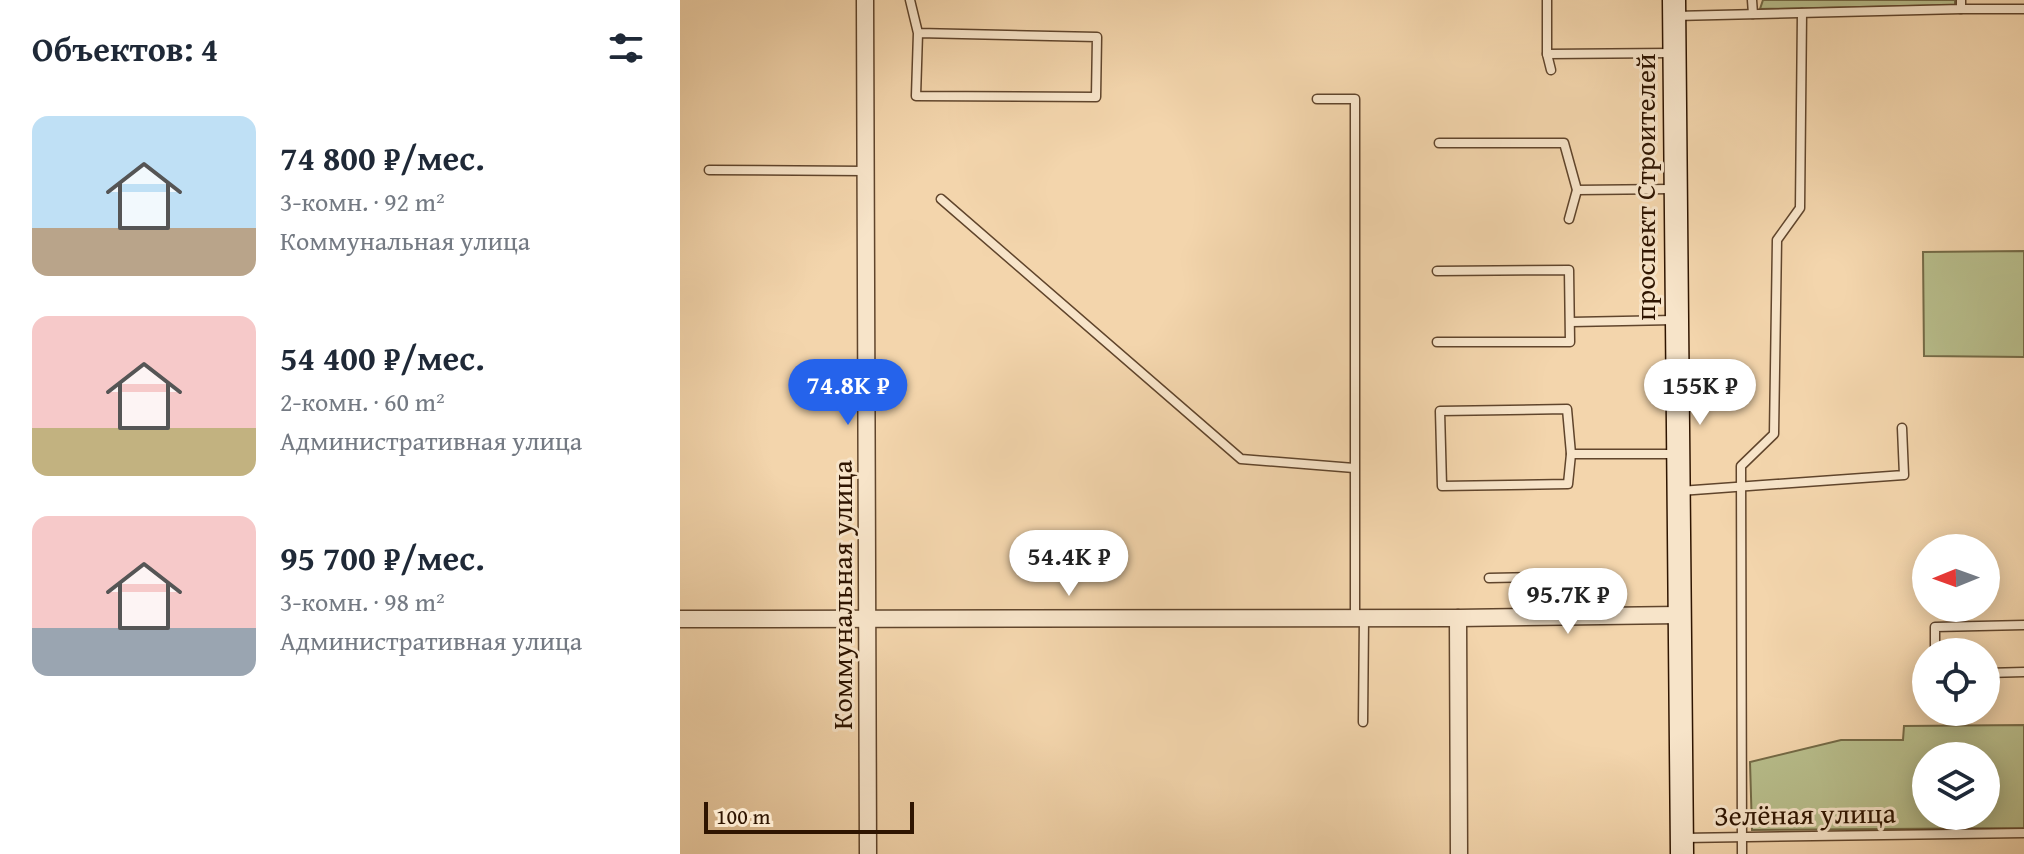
<!DOCTYPE html>
<html lang="ru">
<meta charset="utf-8">
<style>
:root{--surface:#fff;--page:#f6f6f7;--text:#1f2937;--muted:#747a83;--accent:#2563eb}
body{margin:0;font-family:"Gentium Book Plus",serif;background:var(--page);color:var(--text);height:100vh;display:flex;flex-direction:column;font-size:30px;white-space:nowrap}
*{box-sizing:border-box;margin:0}
p{font-size:26px;color:var(--muted)}
.icon{flex:none;width:44px;height:44px;fill:none;stroke:currentColor;stroke-width:2;stroke-linecap:round;stroke-linejoin:round}
.map{position:relative;flex:1;overflow:hidden}
.side{display:flex;flex-direction:column;background:var(--surface);width:680px}
.side>*{flex:none}
.needle{width:52px;rotate:269deg}
.fabs{position:absolute;left:1232px;top:534px;display:grid;gap:16px}
.fabs a{display:grid;place-items:center;width:88px;height:88px;border-radius:50%;background:var(--surface);box-shadow:0 4px 20px #0003;font-size:40px}
.scale{position:absolute;left:24px;bottom:20px;width:210px;box-sizing:border-box;padding-left:8px;border:4px solid #2f1501;border-top:0;font-size:22px;line-height:28px;white-space:nowrap;color:#2f1501;-webkit-text-stroke:6px #f7e4c9;paint-order:stroke}
.price{position:absolute;translate:-50% -68px;padding:0 18px;border-radius:28px;background:#fff;color:#222;font-size:26px;line-height:52px;filter:drop-shadow(0 2px 4px #0008)}
.price::after{content:'';position:absolute;left:50%;top:48px;width:24px;height:18px;margin-left:-12px;background:inherit;clip-path:polygon(0 0,100% 0,50% 100%)}
.price.active{background:var(--accent);color:#fff}
ul{padding:0;list-style:none}
li{display:flex;align-items:center;gap:24px;height:200px;padding:0 32px}
li span{display:grid;place-items:center;flex:none;width:224px;height:160px;border-radius:16px;color:#555}
li>.icon{margin-inline-start:auto}
span .icon{width:96px;height:96px;fill:#fffc;stroke-width:1}
li b{font-size:34px}
h2{display:flex;justify-content:space-between;align-items:center;height:96px;padding:0 32px;font-size:34px}
main{display:flex;flex:1;min-height:0}
.map>svg:first-child{display:block}
.green{fill:#b8be8c;stroke:#746a46;stroke-width:2;fill-rule:evenodd}
.lines{fill:none;stroke-linecap:round;stroke-linejoin:round}
.lane-casing{stroke:#60452c;stroke-width:11}
.street-casing{stroke:#60452c;stroke-width:19}
.secondary-casing{stroke:#2f1501;stroke-width:25}
.lane{stroke:#f7e4c9;stroke-width:8}
.street{stroke:#f7e4c9;stroke-width:16}
.secondary{stroke:#f7e4c9;stroke-width:22}
.labels{text-anchor:middle;stroke-width:6;stroke-linejoin:round;paint-order:stroke}
.street-label{font-size:28px;fill:#2f1501;stroke:#f7e4c9}
</style>
<main>
<section class="side">
<h2>Объектов: 4<svg class="icon" aria-label="filters" viewBox="0 0 24 24"><path d="M4 7h16M4 17h16"/><circle cx="9" cy="7" r="2"/><circle cx="15" cy="17" r="2"/></svg></h2>
<ul>
<li><span style="background:linear-gradient(#bfe0f5 70%,#b9a48a 0)"><svg class="icon" aria-label="home" viewBox="0 0 24 24"><path d="M3 11l9-7 9 7M6 9v11h12V9"/></svg></span><div><b>74 800 ₽/мес.</b><p>3-комн. · 92 m²</p><p>Коммунальная улица</p></div></li>
<li><span style="background:linear-gradient(#f6c9c9 70%,#c2b280 0)"><svg class="icon" aria-label="home" viewBox="0 0 24 24"><path d="M3 11l9-7 9 7M6 9v11h12V9"/></svg></span><div><b>54 400 ₽/мес.</b><p>2-комн. · 60 m²</p><p>Административная улица</p></div></li>
<li><span style="background:linear-gradient(#f6c9c9 70%,#9aa5b1 0)"><svg class="icon" aria-label="home" viewBox="0 0 24 24"><path d="M3 11l9-7 9 7M6 9v11h12V9"/></svg></span><div><b>95 700 ₽/мес.</b><p>3-комн. · 98 m²</p><p>Административная улица</p></div></li>
</ul>
</section>
<div class="map">
<svg width="1344" height="854" viewBox="0 0 1344 854">
<rect width="100%" height="100%" fill="#f3d5ac"/>
<filter id="stains"><feTurbulence type="fractalNoise" baseFrequency=".0025" numOctaves="4"/><feColorMatrix values="0 0 0 0 .2 0 0 0 0 .09 0 0 0 0 .02 0 0 0 .5 -.17"/></filter>
<radialGradient id="worn" r=".72"><stop offset=".6" stop-color="#630" stop-opacity="0"/><stop offset="1" stop-color="#630" stop-opacity=".3"/></radialGradient>
<g class="green">
<polygon points="1083,0 1275,0 1275,5 1080,9"/>
<polygon points="1344,251 1344,357 1244,356 1243,252"/>
<path d="M1344,725V828L1072,830L1070,762L1161,740H1223L1224,726ZM1306,756V816H1246V756Z"/>
</g>
<g class="lines">
<g class="lane-casing">
<g id="lane">
<polyline points="230,0 238,33 236,96 416,97 417,37 238,33"/>
<polyline points="867,0 867,54 993,53"/>
<polyline points="1072,0 1073,14"/>
<polyline points="1281,9 1344,9"/>
<polyline points="995,16 1281,9 1281,0"/>
<polyline points="867,54 871,70"/>
<polyline points="637,99 675,99 675,618"/>
<polyline points="759,143 884,143 897,190 889,219"/>
<polyline points="29,170 185,171"/>
<polyline points="897,190 992,189"/>
<polyline points="261,199 561,459 674,468"/>
<polyline points="757,271 889,270 890,342 757,342"/>
<polyline points="891,322 994,320"/>
<polygon points="887,409 891,454 888,484 762,486 760,411"/>
<polyline points="891,454 997,454"/>
<polyline points="1000,491 1224,475 1222,428"/>
<polyline points="809,578 898,576 900,616"/>
<polyline points="1255,652 1255,627 1344,625"/>
<polyline points="1306,673 1344,672"/>
<polyline points="683,722 684,618"/>
<polyline points="1003,838 1344,833"/>
<polyline points="1062,854 1061,466 1094,434 1097,240 1120,208 1122,13"/>
</g>
</g>
<g class="street-casing">
<g id="street">
<polyline points="185,0 188,854"/>
<polyline points="778,618 779,854"/>
<polyline points="0,619 778,618 999,615"/>
</g>
</g>
<g class="secondary-casing">
<polyline id="secondary" points="994,0 1002,854"/>
</g>
<use href="#lane" class="lane"/>
<use href="#street" class="street"/>
<use href="#secondary" class="secondary"/>
</g>
<g class="labels">
<g class="street-label">
<text transform="translate(965 187) rotate(-90)" y="10">проспект Строителей</text>
<text transform="translate(162 595) rotate(-90)" y="10">Коммунальная улица</text>
<text transform="translate(1125 814) rotate(-1)" y="10">Зелёная улица</text>
</g>
</g>
<rect width="100%" height="100%" filter="url(#stains)"/>
<rect width="100%" height="100%" fill="url(#worn)"/>
</svg>
<div class="fabs">
<a><svg class="needle" viewBox="-14 -14 28 28"><path d="M0-13l5 13h-10z" fill="#e53935"/><path d="M0 13l5-13h-10z" fill="#747a83"/></svg></a>
<a><svg class="icon" aria-label="locate" viewBox="0 0 24 24"><circle cx="12" cy="12" r="6"/><path d="M12 2v4M12 18v4M2 12h4M18 12h4"/></svg></a>
<a><svg class="icon" aria-label="layers" viewBox="0 0 24 24"><path d="M12 4l9 5-9 5-9-5zM3 14l9 5 9-5"/></svg></a>
</div>
<div class="scale">100 m</div>
<b class="price active" style="left:168px;top:427px">74.8K ₽</b>
<b class="price" style="left:1020px;top:427px">155K ₽</b>
<b class="price" style="left:389px;top:598px">54.4K ₽</b>
<b class="price" style="left:888px;top:636px">95.7K ₽</b>
</div>
</main>
